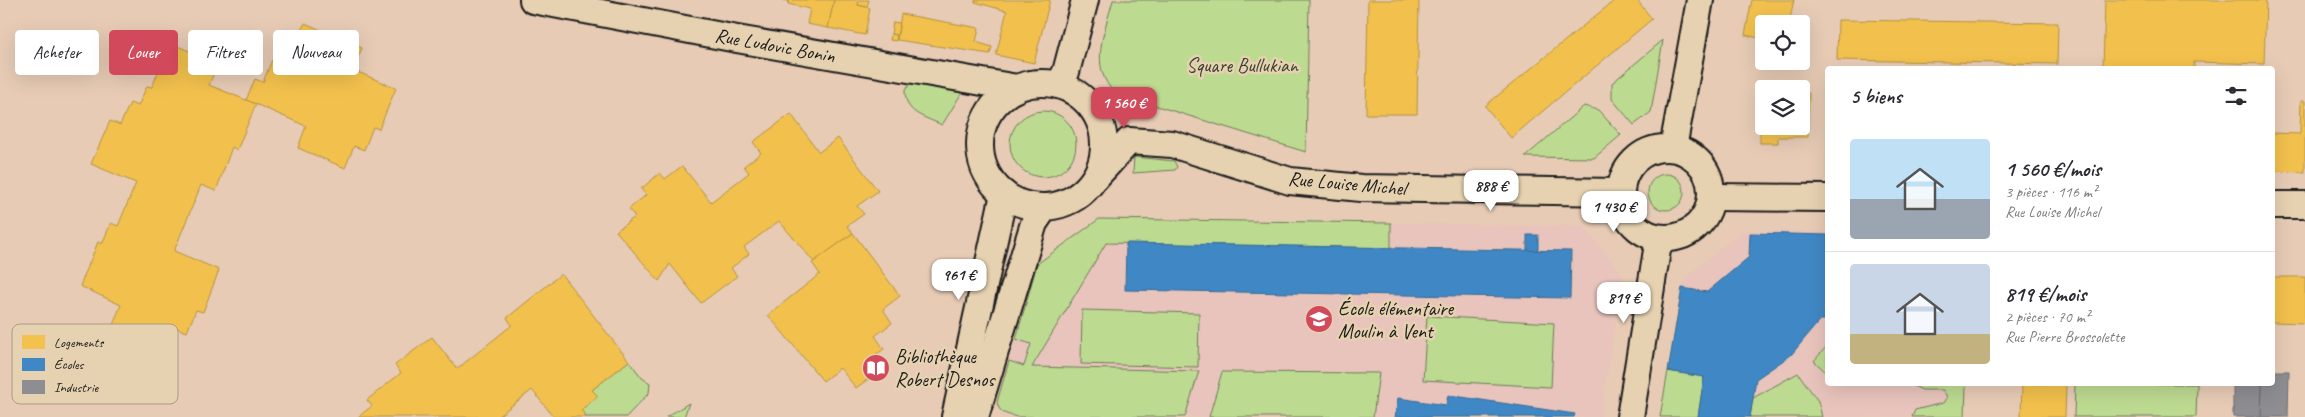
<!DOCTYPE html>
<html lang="fr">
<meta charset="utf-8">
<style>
:root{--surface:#fff;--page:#f7f7f7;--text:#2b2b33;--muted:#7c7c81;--line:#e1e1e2;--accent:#d1495b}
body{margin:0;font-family:Caveat,sans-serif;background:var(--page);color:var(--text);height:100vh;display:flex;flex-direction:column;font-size:19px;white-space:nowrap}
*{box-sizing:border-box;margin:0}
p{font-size:16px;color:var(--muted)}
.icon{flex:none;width:28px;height:28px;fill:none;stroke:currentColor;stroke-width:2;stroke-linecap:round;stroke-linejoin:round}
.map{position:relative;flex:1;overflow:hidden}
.drawer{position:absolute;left:1825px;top:66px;width:450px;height:320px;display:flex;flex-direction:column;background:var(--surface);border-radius:5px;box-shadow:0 5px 20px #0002}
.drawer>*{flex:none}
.banner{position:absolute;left:15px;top:30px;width:475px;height:45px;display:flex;gap:10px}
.tools{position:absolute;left:1755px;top:15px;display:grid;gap:10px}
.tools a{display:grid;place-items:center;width:55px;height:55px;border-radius:5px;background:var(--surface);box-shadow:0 5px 20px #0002;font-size:25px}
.price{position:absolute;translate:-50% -42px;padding:0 11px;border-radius:10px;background:#fff;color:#222;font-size:16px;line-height:32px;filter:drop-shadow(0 1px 2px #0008)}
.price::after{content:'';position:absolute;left:50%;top:30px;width:15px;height:11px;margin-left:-8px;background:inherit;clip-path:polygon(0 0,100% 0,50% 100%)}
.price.on{background:var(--accent);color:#fff}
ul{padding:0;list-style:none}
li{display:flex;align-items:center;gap:15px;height:125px;padding:0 25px}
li+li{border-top:1px solid var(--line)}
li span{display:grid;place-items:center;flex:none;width:140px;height:100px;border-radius:5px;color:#555}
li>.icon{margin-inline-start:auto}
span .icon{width:60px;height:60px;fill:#fffc;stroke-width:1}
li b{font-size:21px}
h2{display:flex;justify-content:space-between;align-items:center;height:60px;padding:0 25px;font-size:21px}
.tag{padding:0 18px;border-radius:5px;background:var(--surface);box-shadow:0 5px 20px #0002;font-size:18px;line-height:45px}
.tag.on{background:var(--accent);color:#fff}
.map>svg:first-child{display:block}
.built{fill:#e8c4bc}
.green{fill:#bdda91;stroke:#6c7b56}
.homes{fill:#f2c14e;stroke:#b2903f}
.schools{fill:#3f88c5;stroke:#346892}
.industry{fill:#8d8d92;stroke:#6b6b6f}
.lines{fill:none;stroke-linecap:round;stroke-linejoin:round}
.street-casing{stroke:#1c1c1c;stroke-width:30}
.street{stroke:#e6d1b0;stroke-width:26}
.labels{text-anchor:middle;stroke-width:5;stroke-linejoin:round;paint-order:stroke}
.street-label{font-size:20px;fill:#1c1c1c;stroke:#e6d1b0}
.park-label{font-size:20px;fill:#3c4233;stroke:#e6d1b0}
.poi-label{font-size:20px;fill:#1c1c1c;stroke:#e6d1b0;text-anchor:start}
.key{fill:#e6d1b0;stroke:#a99b84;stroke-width:1}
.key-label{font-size:14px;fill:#1c1c1c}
</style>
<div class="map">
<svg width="2305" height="417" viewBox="0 0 2305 417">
<rect width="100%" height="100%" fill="#e7cbb5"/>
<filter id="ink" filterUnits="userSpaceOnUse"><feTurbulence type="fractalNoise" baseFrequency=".02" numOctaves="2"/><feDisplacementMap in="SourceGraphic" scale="10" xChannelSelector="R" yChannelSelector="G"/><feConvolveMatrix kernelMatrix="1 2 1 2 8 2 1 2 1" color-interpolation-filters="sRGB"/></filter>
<g filter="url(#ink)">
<g class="built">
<polygon points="1099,219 1583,226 1623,275 1600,417 1017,417 1002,413 998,409 997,402 1037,264"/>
<polygon points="1742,231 1827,232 1828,384 1966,384 1965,417 1660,417 1684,279"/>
</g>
<g class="green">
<path d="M1113,0H1309L1306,152L1115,93C1088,67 1105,31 1113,0Z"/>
<polygon points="1663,40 1651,112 1634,125 1612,99 1612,83"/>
<path d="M912,82L963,91L942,125C923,116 905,114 905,90Z"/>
<polygon points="1584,106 1598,110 1621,135 1594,158 1525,157"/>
<circle cx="1043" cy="144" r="33"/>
<polygon points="1134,157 1174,161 1177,167 1175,170 1133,173"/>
<circle cx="1666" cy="192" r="18"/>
<path d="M1099,219L1391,223V248L1106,243L1032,367L1199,371L1185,417H1017C1007,414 999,414 997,402L1009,361L1024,366L1031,344L1016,339L1037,264Z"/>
<polygon points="1082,310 1199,313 1198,367 1081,364"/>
<polygon points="1427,316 1554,323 1551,387 1423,380"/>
<polygon points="1827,346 1827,373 1814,361"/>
<polygon points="629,361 642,378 650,383 649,393 626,417 585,417 586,416 581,410 598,396 592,390"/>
<polygon points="1668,371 1704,377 1698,417 1660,417"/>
<polygon points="1222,372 1379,373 1373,417 1209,417"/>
<polygon points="1798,373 1818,401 1822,417 1750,417 1753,398"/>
<polygon points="1909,384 1966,384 1965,417 1912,417 1915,410 1943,403 1947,397 1943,390 1922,390"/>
<polygon points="2075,384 2197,384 2196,417 2074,417"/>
<polygon points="689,403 684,417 666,417"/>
</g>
<g class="homes">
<polygon points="782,0 834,0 828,28 807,24 810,9 788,4 789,1"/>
<polygon points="834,0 859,0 858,5 870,8 865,35 828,28"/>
<polygon points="859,0 869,0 867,7 858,5"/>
<polygon points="975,0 1050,0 1034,63 996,55 1007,11 975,2"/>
<polygon points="1368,0 1419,0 1417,114 1366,114"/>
<polygon points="1615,0 1637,0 1652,19 1511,138 1485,106"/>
<polygon points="1752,0 1794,0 1789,24 1764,24 1764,39 1745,35"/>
<polygon points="2105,0 2266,0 2264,64 2194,62 2194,69 2103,69"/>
<polygon points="901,14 979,28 976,42 992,47 990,54 897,40"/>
<polygon points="1838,20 2058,23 2057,64 1837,60"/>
<polygon points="893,22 900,23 897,35 891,34"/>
<polygon points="305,23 362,48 353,70 396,88 379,129 373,127 364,150 354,146 345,168 298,148 306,126 246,100 255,79 263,82 272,60 275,61 286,42 293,46"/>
<polygon points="891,34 897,35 896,41 890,40"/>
<polygon points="170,43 218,63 209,85 256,104 237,150 232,147 216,191 201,185 174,251 219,270 203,312 196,310 187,332 176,328 168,345 162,342 161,345 113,325 121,305 80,286 98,242 102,244 111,223 118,226 136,183 91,164 110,121 120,125 130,103 138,106 147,86 152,87"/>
<polygon points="1760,93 1764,93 1764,126 1801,126 1801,93 1809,93 1808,137 1778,137 1778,143 1760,143"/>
<polygon points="2301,101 2305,101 2305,172 2272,171 2272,133 2300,134"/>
<polygon points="791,114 819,152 838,138 878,191 857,206 864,214 847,226 853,233 814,262 779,221 744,247 749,254 731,268 737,276 701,303 670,264 659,281 616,231 635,217 629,209 646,195 641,189 660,173 665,179 682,166 711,202 749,173 744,166 761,153 753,142"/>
<polygon points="853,233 900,296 883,309 892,323 875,336 884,349 867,361 875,374 856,388 840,368 823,381 768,315 820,274 812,263"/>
<polygon points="561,274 629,361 592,390 598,396 581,410 586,416 585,417 554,417 532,390 497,417 358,417 372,406 367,400 401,373 395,365 432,337 457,369 512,325 507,318"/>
<polygon points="2272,277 2305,277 2305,323 2272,322"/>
<polygon points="2022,384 2066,384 2065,417 2021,417"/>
</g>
<g class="schools">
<polygon points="1750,233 1828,235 1828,320 1820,320 1791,355 1756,379 1750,417 1698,417 1704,377 1668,371 1682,288 1707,292 1749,257"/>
<rect x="1527" y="235" width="11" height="16"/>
<polygon points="1126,243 1571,251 1570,298 1125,290"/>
<polygon points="1448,395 1575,414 1574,417 1395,417 1398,398 1446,405"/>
</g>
<g class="industry">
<polygon points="2272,371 2289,371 2288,417 2261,417 2262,384 2272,384"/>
<polygon points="2233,384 2262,384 2261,417 2233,417"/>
</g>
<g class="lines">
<g class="street-casing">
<g id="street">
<polyline points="533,0 737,39 1017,88"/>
<circle cx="1042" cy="145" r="62"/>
<polyline points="1059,85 1066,72 1085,0"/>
<circle cx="1666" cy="193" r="45"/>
<polyline points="1673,148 1700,0"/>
<polyline points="1095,178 1129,141 1172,144 1290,181 1361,188 1620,192"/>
<polyline points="1712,197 1828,198"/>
<polyline points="2272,205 2305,205"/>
<polyline points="955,417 1004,194"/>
<polyline points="975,417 1034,223 1045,207"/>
<polyline points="1630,417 1659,238"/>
</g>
</g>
<use href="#street" class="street"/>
</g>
</g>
<defs>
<g id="school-disc" transform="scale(1.4375)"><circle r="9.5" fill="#d1495b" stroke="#e6d1b0"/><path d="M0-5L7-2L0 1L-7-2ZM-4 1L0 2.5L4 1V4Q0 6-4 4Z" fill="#fff"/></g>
<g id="library-disc" transform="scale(1.4375)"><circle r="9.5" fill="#d1495b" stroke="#e6d1b0"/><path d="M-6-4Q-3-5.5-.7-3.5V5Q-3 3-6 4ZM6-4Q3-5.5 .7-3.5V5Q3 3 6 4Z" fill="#fff"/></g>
</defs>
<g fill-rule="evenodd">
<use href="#school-disc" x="1319" y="319"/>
<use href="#library-disc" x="876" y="368"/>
</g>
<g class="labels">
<g class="street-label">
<text transform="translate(775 45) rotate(10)" y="7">Rue Ludovic Bonin</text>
<text transform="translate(1347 183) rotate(5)" y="7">Rue Louise Michel</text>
</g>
<g class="park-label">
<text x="1242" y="72">Square Bullukian</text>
</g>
<g class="poi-label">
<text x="1338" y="315">École élémentaire<tspan x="1338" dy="23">Moulin à Vent</tspan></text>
<text x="895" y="363">Bibliothèque<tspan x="895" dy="23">Robert Desnos</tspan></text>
</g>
</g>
<rect x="12" y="324" width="166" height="80" rx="8" class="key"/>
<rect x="22" y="335" width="23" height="14" fill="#f2c14e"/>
<rect x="22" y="358" width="23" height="13" fill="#3f88c5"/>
<rect x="22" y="380" width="23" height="14" fill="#8d8d92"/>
<g class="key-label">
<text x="54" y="347">Logements</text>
<text x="54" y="369">Écoles</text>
<text x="54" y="392">Industrie</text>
</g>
</svg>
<div class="tools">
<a><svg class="icon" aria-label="locate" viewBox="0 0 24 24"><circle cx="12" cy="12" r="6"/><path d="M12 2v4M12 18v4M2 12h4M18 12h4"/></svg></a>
<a><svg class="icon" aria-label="layers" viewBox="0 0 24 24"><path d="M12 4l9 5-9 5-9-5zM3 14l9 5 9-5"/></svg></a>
</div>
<b class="price on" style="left:1124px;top:129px">1 560 €</b>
<b class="price" style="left:1491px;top:212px">888 €</b>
<b class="price" style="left:1614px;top:233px">1 430 €</b>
<b class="price" style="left:959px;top:301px">961 €</b>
<b class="price" style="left:1624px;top:324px">819 €</b>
<div class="banner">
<a class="tag">Acheter</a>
<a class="tag on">Louer</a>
<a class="tag">Filtres</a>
<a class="tag">Nouveau</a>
</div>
<section class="drawer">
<h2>5 biens<svg class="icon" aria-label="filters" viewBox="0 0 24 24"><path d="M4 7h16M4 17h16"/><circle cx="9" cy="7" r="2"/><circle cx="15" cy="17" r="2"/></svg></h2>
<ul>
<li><span style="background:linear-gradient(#bfe0f5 60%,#9aa5b1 0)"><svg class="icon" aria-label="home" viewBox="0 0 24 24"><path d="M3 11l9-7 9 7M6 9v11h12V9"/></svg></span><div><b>1 560 €/mois</b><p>3 pièces · 116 m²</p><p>Rue Louise Michel</p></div></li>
<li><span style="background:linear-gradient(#c9d6e8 70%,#c2b280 0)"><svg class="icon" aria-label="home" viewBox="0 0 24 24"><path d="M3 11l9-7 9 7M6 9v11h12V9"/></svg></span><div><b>819 €/mois</b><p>2 pièces · 70 m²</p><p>Rue Pierre Brossolette</p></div></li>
</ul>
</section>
</div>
